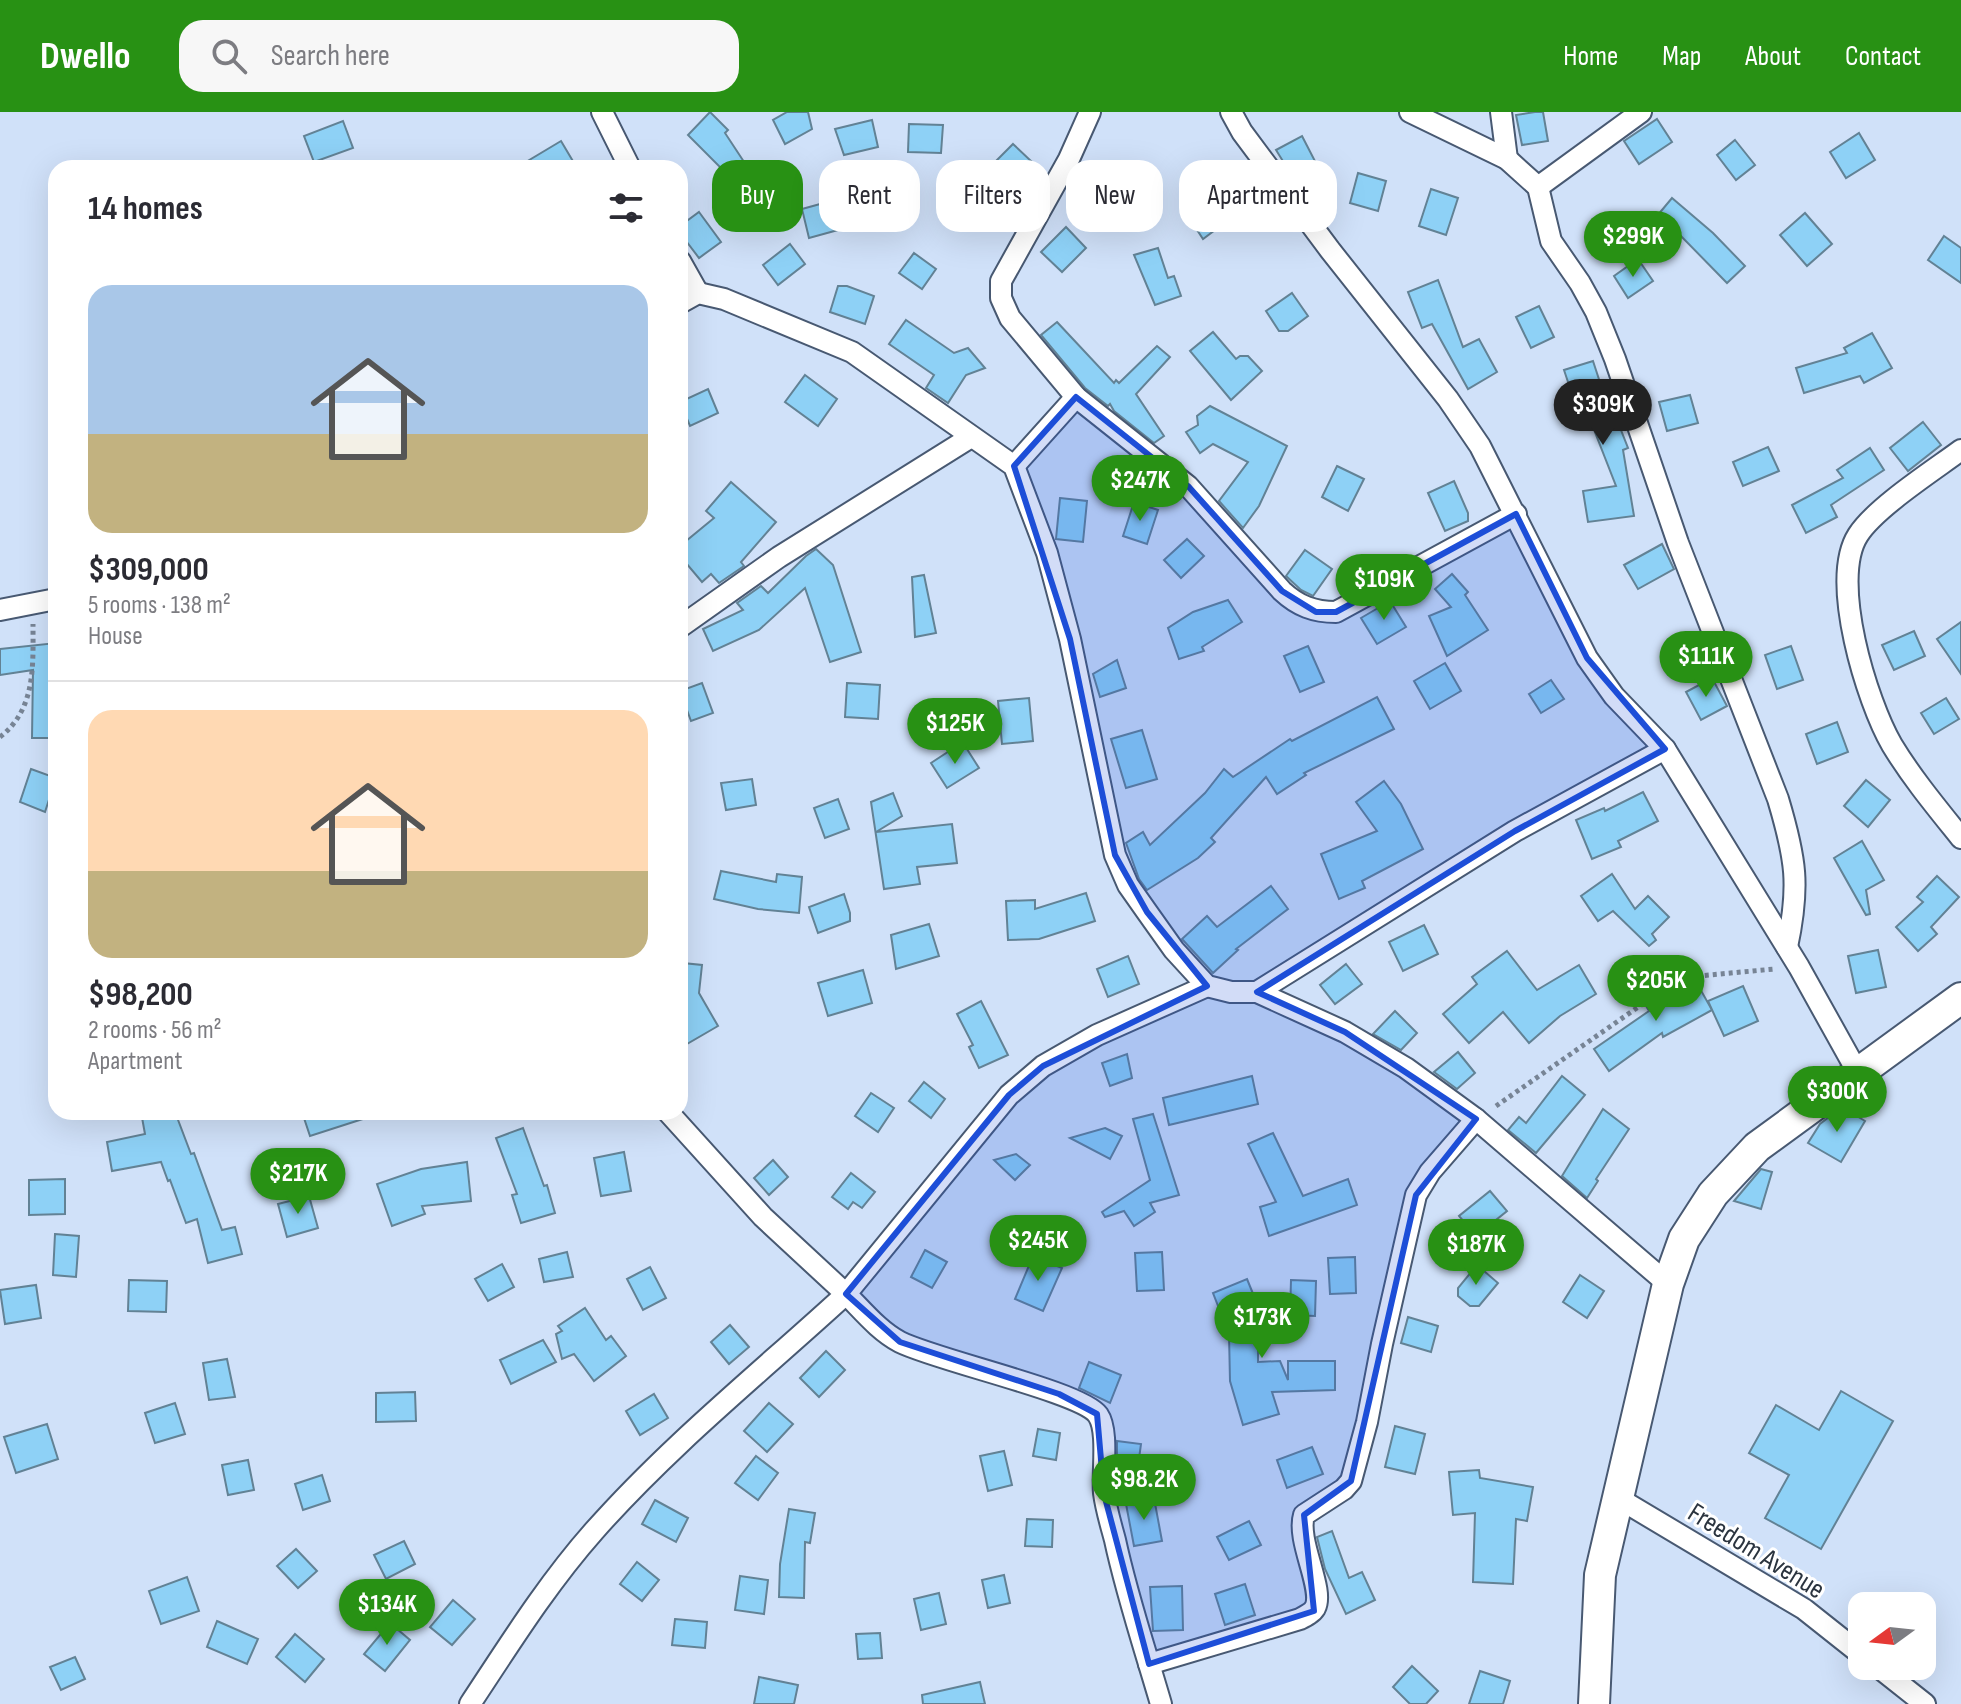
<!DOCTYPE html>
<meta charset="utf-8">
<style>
:root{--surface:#fff;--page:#f7f7f7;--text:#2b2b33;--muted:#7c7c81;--line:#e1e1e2;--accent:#289114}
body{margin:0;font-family:"Sofia Sans Condensed",sans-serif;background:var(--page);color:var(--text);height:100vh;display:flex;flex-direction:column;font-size:30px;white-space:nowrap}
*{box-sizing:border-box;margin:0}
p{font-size:26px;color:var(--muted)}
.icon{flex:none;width:44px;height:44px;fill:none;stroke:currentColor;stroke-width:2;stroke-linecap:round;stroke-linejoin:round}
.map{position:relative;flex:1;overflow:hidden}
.side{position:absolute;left:48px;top:48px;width:640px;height:960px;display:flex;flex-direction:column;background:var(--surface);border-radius:24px;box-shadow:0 8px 32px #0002}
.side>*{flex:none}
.banner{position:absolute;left:712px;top:48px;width:760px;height:72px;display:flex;gap:16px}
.needle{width:52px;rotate:255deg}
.tools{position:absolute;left:1848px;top:1480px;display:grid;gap:16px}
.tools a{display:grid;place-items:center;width:88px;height:88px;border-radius:16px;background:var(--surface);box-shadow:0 8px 32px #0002;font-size:40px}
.price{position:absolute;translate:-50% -68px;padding:0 18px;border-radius:28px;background:var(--accent);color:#fff;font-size:26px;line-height:52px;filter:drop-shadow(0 2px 4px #0008)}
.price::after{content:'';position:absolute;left:50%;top:48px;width:24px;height:18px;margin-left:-12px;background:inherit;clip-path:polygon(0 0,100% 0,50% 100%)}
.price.on{background:#222;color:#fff}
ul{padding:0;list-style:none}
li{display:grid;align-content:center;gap:16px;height:424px;padding:0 40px}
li+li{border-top:2px solid var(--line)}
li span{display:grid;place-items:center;height:248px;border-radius:24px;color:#555}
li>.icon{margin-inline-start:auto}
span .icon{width:144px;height:144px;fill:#fffc;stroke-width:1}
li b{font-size:34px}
h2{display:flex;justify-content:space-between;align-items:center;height:96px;padding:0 40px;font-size:34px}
.pill{padding:0 28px;border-radius:24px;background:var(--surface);box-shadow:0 8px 32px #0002;font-size:28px;line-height:72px}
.pill.on{background:var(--accent);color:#fff}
header{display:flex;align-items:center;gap:48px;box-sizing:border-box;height:112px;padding:0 40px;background:var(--accent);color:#fff}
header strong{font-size:38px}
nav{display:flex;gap:44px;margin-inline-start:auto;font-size:28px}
.search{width:560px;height:72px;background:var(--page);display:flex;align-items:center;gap:20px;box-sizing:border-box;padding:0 28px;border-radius:24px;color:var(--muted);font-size:30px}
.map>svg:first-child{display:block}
.building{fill:#8ed1f6;stroke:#628295;stroke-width:2}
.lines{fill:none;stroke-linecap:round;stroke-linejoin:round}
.street-casing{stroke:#485972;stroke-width:24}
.secondary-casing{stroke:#485972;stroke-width:34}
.path{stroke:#778495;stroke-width:5;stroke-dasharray:4 4;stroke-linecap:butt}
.street{stroke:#fff;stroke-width:20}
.secondary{stroke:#fff;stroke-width:30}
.marked{fill:#1d4ed8;fill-opacity:0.2;stroke:#1d4ed8;stroke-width:6;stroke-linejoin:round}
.labels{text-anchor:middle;stroke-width:6;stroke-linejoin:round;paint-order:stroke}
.street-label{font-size:28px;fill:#2b343f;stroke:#fff}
</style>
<header>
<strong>Dwello</strong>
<div class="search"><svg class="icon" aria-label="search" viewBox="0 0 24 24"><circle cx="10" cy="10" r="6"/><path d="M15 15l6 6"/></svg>Search here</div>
<nav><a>Home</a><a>Map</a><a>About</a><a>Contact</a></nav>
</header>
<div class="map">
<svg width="1961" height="1592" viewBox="0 0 1961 1592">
<rect width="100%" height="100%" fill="#d0e1f9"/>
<g class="building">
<polygon points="710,0 728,18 725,21 775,97 768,103 745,81 732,90 717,67 726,61 688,23"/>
<polygon points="787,0 808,0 812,17 785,32 773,8"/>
<polygon points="1535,0 1543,0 1548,29 1522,33 1516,3"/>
<polygon points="1657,7 1672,30 1639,52 1624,29"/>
<polygon points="872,8 878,35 844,43 835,17"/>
<polygon points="343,9 353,36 314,50 304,24"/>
<polygon points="909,12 943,13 941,41 908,40"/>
<polygon points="1859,21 1875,48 1846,66 1830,40"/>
<polygon points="1302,24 1318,55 1294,67 1276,38"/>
<polygon points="1735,28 1755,53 1736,68 1717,43"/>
<polygon points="561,29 577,56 516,56"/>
<polygon points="1013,32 1031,49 1007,73 990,55"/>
<polygon points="1107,54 1125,70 1104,94 1086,78"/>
<polygon points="1358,61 1386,69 1378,99 1350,91"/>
<polygon points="1431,77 1458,86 1446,123 1419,114"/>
<polygon points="888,78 895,107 877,115 865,89"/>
<polygon points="1214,81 1231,106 1203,127 1186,101"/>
<polygon points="1672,86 1713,121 1745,154 1727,171 1677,120 1671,127 1652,110"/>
<polygon points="831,89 838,118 809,126 802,97"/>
<polygon points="699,100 721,130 699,146 680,121 680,114"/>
<polygon points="1805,101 1832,132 1807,154 1780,123"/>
<polygon points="1066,115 1086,136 1062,160 1041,140"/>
<polygon points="1944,124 1961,136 1961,171 1928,148"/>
<polygon points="790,132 805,152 778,173 763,153"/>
<polygon points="1158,136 1168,166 1174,164 1181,184 1155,193 1134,143"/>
<polygon points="914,141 936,157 922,177 899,161"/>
<polygon points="1638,147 1653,169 1628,186 1614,164"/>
<polygon points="1438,168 1463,235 1479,227 1497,260 1468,277 1432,212 1422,216 1408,180"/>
<polygon points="838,174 847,174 874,184 865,212 830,200"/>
<polygon points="1292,181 1308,204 1288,219 1279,219 1266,199"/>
<polygon points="1539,194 1554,225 1531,236 1516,205"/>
<polygon points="906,208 954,241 968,236 985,256 966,263 948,291 926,276 934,263 889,232"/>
<polygon points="1057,210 1114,271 1116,268 1119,271 1157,234 1170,245 1136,282 1164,324 1154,331 1114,299 1110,292 1108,294 1085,276 1041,223"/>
<polygon points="1213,220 1236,247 1240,244 1248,244 1262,259 1231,288 1190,239"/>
<polygon points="1872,221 1892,256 1864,271 1860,264 1804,281 1796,256 1847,241 1844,236"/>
<polygon points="1593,249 1611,304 1615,303 1628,336 1623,338 1634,404 1588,410 1583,379 1616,374 1580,282 1573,285 1564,258"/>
<polygon points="805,263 837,287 818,314 785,290"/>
<polygon points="708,277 718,301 690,314 680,290"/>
<polygon points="1690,283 1698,311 1667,319 1659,290"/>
<polygon points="1210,294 1287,334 1259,394 1243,416 1219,389 1248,350 1213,332 1200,341 1186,320 1198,313 1197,304"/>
<polygon points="1923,310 1941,333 1908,359 1890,336"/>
<polygon points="1768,335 1779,359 1743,374 1733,350"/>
<polygon points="1870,336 1884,358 1831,393 1837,405 1806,421 1792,393 1843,366 1837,358"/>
<polygon points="1337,354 1364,367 1348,399 1322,385"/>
<polygon points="1454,369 1468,401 1468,409 1445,419 1428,381"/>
<polygon points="731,370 776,410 741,450 744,454 719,471 711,462 702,470 680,444 680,434 714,406 706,399"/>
<polygon points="1060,386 1087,389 1083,430 1056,427"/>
<polygon points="1134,390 1158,398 1147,432 1123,424"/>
<polygon points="1187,427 1204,444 1181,466 1164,448"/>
<polygon points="1662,432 1674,457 1638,477 1624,453"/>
<polygon points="816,437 833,453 861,540 830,550 805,476 759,518 713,539 703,517 743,498 737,491 761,474 768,481 806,444"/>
<polygon points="1305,438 1332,457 1313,484 1301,478 1286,464"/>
<polygon points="1452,462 1468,480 1465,483 1488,518 1447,544 1429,504 1451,495 1435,477"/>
<polygon points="924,463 936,521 915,525 912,465"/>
<polygon points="1228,488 1242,510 1202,535 1204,539 1179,547 1168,516 1193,500"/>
<polygon points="1390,489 1406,515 1377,532 1361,506"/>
<polygon points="1961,510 1961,562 1937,527"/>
<polygon points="1914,519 1925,544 1894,558 1882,533"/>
<polygon points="56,531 56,626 32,626 33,558 0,563 0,537"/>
<polygon points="1308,534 1324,570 1300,580 1284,544"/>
<polygon points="1791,534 1803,568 1777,577 1765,543"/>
<polygon points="1117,548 1126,576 1100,585 1093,562"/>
<polygon points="1445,551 1461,579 1430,597 1414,569"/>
<polygon points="1712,566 1727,594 1701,608 1686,580"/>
<polygon points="1551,568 1564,587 1541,601 1529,582"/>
<polygon points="702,571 713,601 691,609 680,579"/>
<polygon points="847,571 880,573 878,607 845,605"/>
<polygon points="1377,585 1394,617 1304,661 1306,663 1277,682 1266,665 1211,726 1215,730 1198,746 1147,778 1139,767 1126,731 1143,720 1150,733 1205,681 1224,657 1233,665 1290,627 1292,629"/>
<polygon points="1029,586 1033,629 1002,632 998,589"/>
<polygon points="1946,586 1959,607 1934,622 1921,601"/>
<polygon points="959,592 960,621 921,624 919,594"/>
<polygon points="1837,610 1848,640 1817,652 1806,622"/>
<polygon points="1142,618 1157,667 1126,676 1111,627"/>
<polygon points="957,634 965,634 979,656 947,676 931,651"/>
<polygon points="31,657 56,666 45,700 20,690"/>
<polygon points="752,667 756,693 726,698 721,671"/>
<polygon points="1866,668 1890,688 1868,715 1844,694"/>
<polygon points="1384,669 1401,692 1423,737 1362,769 1365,776 1339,787 1321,742 1377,719 1356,690"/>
<polygon points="1643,680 1658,709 1618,729 1621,735 1592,747 1576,708 1604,696 1605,699"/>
<polygon points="893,681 902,704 876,720 952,712 957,751 917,755 920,772 884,777 871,690"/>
<polygon points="838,687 849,717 825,726 814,696"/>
<polygon points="1862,729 1884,768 1866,778 1870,802 1866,803 1834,746"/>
<polygon points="721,759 776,770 777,762 802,765 799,801 758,797 714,787"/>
<polygon points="1612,762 1635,797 1648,784 1669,805 1652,822 1656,828 1649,834 1613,799 1598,809 1581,784"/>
<polygon points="1937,764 1959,785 1931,815 1937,822 1918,839 1896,815 1923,790 1917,785"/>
<polygon points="1271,774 1288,797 1236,837 1238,838 1213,861 1182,827 1207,804 1217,815"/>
<polygon points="1086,781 1095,809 1039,827 1008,828 1006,789 1035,788 1035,797"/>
<polygon points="844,782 850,801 850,809 818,821 809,795"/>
<polygon points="929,812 939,844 896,857 891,823"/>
<polygon points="1424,813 1438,842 1403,859 1389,830"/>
<polygon points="1878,838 1886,875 1856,881 1848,844"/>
<polygon points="1507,839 1537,878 1579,853 1596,882 1560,904 1529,931 1503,900 1469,931 1443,902 1477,872 1472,865"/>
<polygon points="1128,844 1139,872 1108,885 1097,857"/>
<polygon points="680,846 683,851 702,853 699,881 718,914 680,936"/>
<polygon points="1346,852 1362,872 1335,892 1320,873"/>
<polygon points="863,858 872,891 828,904 818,871"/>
<polygon points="1694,866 1712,898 1663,925 1662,921 1609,959 1594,937 1649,899 1645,892"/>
<polygon points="1743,874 1758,909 1724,924 1708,889"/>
<polygon points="981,889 1008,943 979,956 969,935 973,933 957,902"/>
<polygon points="1395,899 1417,921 1401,938 1373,922"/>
<polygon points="1458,940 1475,961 1457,977 1434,960"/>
<polygon points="1127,942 1132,966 1110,974 1102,951"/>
<polygon points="1252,964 1258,992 1169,1013 1163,986"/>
<polygon points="1562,964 1585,983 1536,1041 1508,1018 1519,1005 1526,1011"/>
<polygon points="924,970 945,987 931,1006 909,989"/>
<polygon points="871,981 894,996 878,1020 855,1004"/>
<polygon points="1842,995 1865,1009 1841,1050 1808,1031 1820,1012"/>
<polygon points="1603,997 1629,1017 1596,1067 1598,1069 1587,1086 1562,1064"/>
<polygon points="141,1000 175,1000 191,1042 194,1041 222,1118 235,1115 242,1142 208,1151 197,1107 186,1111 170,1068 168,1069 161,1050 112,1059 107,1030 145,1022"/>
<polygon points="302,1000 371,1000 372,1004 310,1024"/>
<polygon points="1153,1002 1179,1083 1150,1091 1155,1100 1134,1114 1124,1099 1105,1105 1102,1100 1150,1068 1133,1007"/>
<polygon points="523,1016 544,1074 547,1073 555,1101 521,1111 512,1083 517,1082 496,1026"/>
<polygon points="1105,1016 1122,1024 1110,1047 1070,1026"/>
<polygon points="1273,1021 1303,1084 1348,1067 1357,1093 1269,1124 1260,1095 1276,1090 1248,1032"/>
<polygon points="624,1040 631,1079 601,1084 594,1046"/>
<polygon points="1016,1042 1030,1053 1015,1068 994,1048"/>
<polygon points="773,1048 788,1065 769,1083 754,1066"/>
<polygon points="467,1050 471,1089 422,1094 425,1102 392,1114 377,1072 421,1057"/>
<polygon points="1761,1057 1772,1060 1761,1097 1734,1089"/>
<polygon points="851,1061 875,1080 862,1096 853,1090 848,1097 832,1085"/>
<polygon points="65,1067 65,1102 29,1103 29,1068"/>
<polygon points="1490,1079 1507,1099 1476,1124 1459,1104"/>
<polygon points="309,1084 318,1116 287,1125 278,1092"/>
<polygon points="55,1122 79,1124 76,1165 53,1163"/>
<polygon points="925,1138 947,1150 932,1176 911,1165"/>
<polygon points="567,1140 573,1165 544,1170 539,1147"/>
<polygon points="1162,1140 1164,1178 1137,1179 1135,1141"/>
<polygon points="1033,1144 1062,1156 1043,1199 1015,1187"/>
<polygon points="1355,1145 1356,1181 1330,1182 1328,1146"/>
<polygon points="502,1152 514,1175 488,1189 475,1167"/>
<polygon points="1477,1153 1498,1171 1479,1194 1470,1194 1458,1184 1458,1176"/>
<polygon points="650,1155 666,1186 643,1198 627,1167"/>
<polygon points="1580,1163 1604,1179 1587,1206 1563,1190"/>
<polygon points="1247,1167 1258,1194 1258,1250 1280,1249 1288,1268 1288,1249 1335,1249 1335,1278 1272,1280 1279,1302 1243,1313 1230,1269 1229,1222 1213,1181"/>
<polygon points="129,1168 167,1169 166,1200 128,1199"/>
<polygon points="1291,1168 1316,1169 1315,1204 1290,1203"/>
<polygon points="36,1173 41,1206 5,1212 0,1178"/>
<polygon points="585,1196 606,1228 611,1224 626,1244 594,1269 574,1242 562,1247 556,1222 562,1219 558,1214"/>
<polygon points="1408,1205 1438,1214 1431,1240 1401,1231"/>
<polygon points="730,1213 749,1235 729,1252 711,1230"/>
<polygon points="543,1228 556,1250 511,1272 500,1248"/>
<polygon points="826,1239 845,1258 819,1285 800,1266"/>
<polygon points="227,1247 235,1285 209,1288 203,1251"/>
<polygon points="1089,1250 1121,1263 1110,1291 1079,1276"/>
<polygon points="1841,1279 1893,1309 1821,1437 1765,1406 1789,1363 1749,1341 1776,1293 1819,1318"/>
<polygon points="415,1280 416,1309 376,1310 376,1281"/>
<polygon points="654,1282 668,1306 640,1323 626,1299"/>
<polygon points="175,1291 185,1322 155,1331 145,1301"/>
<polygon points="769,1291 793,1312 767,1340 744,1319"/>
<polygon points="47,1312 58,1347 16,1361 4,1325"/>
<polygon points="1395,1314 1425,1322 1415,1362 1385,1355"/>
<polygon points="1038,1317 1060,1321 1056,1348 1033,1344"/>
<polygon points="1117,1329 1141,1332 1137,1361 1117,1359"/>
<polygon points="1312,1335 1323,1362 1287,1376 1277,1348"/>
<polygon points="1004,1339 1012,1373 988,1379 980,1344"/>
<polygon points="756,1344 778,1361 758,1388 735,1371"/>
<polygon points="248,1348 254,1378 228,1383 222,1353"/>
<polygon points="1479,1358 1480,1366 1533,1375 1527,1409 1516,1407 1513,1472 1473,1470 1475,1401 1453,1403 1449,1360"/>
<polygon points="322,1363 330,1389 303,1398 295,1372"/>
<polygon points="1154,1386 1162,1429 1134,1434 1126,1392"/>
<polygon points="655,1388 688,1406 676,1430 642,1412"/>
<polygon points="789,1397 815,1401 810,1431 805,1430 804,1486 779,1485 780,1452"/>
<polygon points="1027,1407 1053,1408 1052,1435 1025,1434"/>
<polygon points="1249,1409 1261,1433 1229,1448 1217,1425"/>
<polygon points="1332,1419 1349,1466 1362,1460 1375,1488 1346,1502 1325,1457 1317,1425"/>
<polygon points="404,1429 415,1452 386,1467 374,1443"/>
<polygon points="296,1437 317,1459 298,1476 277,1454"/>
<polygon points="637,1450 659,1468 642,1489 620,1472"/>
<polygon points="1004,1463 1010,1491 988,1496 982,1468"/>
<polygon points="740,1464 768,1468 764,1502 735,1498"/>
<polygon points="187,1465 199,1499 161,1512 149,1479"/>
<polygon points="1245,1472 1255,1503 1225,1513 1215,1482"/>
<polygon points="1182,1474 1183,1518 1153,1519 1150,1475"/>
<polygon points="939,1481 946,1512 921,1518 914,1487"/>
<polygon points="453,1488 475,1507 452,1533 430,1515"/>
<polygon points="675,1507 707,1510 705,1536 672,1533"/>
<polygon points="217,1509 258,1527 247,1552 207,1535"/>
<polygon points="390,1511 410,1528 385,1559 364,1542"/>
<polygon points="880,1521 882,1546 858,1547 856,1522"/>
<polygon points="295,1522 324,1547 305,1570 276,1545"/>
<polygon points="75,1545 85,1567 61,1578 50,1555"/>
<polygon points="1412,1554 1438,1579 1426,1592 1410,1592 1393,1575"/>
<polygon points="1480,1559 1510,1569 1503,1592 1469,1592"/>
<polygon points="759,1565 798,1573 794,1592 754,1592"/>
<polygon points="980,1570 985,1592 923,1592 922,1583"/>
</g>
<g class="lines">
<g class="street-casing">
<g id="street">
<polyline points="602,0 630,56"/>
<path d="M1090,0L1069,47L1001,169V186L1010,206L1076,285L1188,374L1282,479C1298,494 1314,500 1336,500L1516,402"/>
<polyline points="1231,0 1242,20 1330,138 1448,287 1480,334 1587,546 1614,584 1665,637 1799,855 1858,961"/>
<path d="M1410,0L1507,47L1538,75L1551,129L1580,171L1596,200L1615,247L1678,431L1778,687C1796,747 1800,774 1787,835"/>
<polyline points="1501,0 1507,47"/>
<polyline points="1538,75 1641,0"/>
<polyline points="680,149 698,181"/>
<polyline points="680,191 698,181 724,187 852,240 1014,354 1047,441 1070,527 1115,743 1128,773 1147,800 1174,838 1207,874 1231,880 1257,880 1345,920 1406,956 1476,1007 1668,1172"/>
<path d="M1961,338C1934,358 1875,396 1858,423C1829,468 1867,590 1892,633C1912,666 1937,696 1961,726"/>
<polyline points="1014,354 1076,285"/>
<polyline points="0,498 56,487"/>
<polyline points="680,515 779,445 971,325"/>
<polyline points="1257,880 1515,719 1665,637"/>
<polyline points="1618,1386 1804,1497 1862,1543"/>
<path d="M1149,1552L1300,1507C1306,1504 1312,1501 1315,1496C1325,1477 1296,1429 1304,1403L1344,1377L1351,1369L1367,1310L1382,1232L1416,1083L1430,1060L1476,1007"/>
<polyline points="1877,1554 1925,1592"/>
<path d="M470,1592C509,1533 547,1472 594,1419C671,1332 761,1260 846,1182L763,1105L668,1000"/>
<path d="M1161,1592C1145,1537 1127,1484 1115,1428C1111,1413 1106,1397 1104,1381C1102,1361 1109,1319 1098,1303C1082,1280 938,1249 900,1230C879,1219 863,1199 846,1182L1009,983L1043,954L1097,923L1207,874"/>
</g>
</g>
<g class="secondary-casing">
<polyline id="secondary" points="1594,1592 1600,1463 1668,1172 1684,1127 1713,1082 1757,1035 1961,886"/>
</g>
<g class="path">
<path d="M0,625C36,597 33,554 33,512"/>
<polyline points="1496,994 1667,875 1699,864 1774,857"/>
</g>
<use href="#street" class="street"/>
<use href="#secondary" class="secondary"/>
</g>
<path class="marked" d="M1076,285L1188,374L1282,479L1316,500H1336L1516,402L1587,546L1665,637L1515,719L1257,880L1345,920L1476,1007L1416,1083L1351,1369L1304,1403L1314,1499L1149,1552L1104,1382L1097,1302L1059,1282L900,1230L846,1182L1009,983L1043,954L1207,874L1147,800L1115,743L1070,527L1014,354Z"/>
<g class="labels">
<g class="street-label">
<text transform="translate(1757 1438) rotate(32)" y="10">Freedom Avenue</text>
</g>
</g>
</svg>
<div class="tools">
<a><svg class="needle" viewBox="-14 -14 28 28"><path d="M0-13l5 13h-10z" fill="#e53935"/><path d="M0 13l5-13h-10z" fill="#7c7c81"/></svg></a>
</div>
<b class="price" style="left:1633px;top:167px">$299K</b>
<b class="price on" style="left:1603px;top:335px">$309K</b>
<b class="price" style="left:1140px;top:411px">$247K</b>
<b class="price" style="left:1384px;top:510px">$109K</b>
<b class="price" style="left:1706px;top:587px">$111K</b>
<b class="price" style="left:955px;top:654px">$125K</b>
<b class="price" style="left:1656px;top:911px">$205K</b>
<b class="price" style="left:1837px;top:1022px">$300K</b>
<b class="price" style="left:298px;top:1104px">$217K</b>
<b class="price" style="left:1038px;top:1171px">$245K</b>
<b class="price" style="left:1476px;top:1175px">$187K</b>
<b class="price" style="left:1262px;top:1248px">$173K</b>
<b class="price" style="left:1144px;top:1410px">$98.2K</b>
<b class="price" style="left:387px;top:1535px">$134K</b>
<div class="banner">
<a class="pill on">Buy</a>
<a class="pill">Rent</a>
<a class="pill">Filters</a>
<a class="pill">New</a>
<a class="pill">Apartment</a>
</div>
<section class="side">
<h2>14 homes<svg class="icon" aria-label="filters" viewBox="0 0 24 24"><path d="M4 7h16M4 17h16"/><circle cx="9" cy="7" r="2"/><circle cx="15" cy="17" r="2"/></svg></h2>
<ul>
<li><span style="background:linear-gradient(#a9c7e8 60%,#c2b280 0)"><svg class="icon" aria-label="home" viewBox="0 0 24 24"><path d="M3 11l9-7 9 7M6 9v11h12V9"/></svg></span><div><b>$309,000</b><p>5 rooms · 138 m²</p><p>House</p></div></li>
<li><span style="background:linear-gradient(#ffd9b3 65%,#c2b280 0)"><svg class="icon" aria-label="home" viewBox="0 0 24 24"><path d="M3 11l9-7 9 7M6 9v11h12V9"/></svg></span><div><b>$98,200</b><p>2 rooms · 56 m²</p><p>Apartment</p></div></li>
</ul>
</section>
</div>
